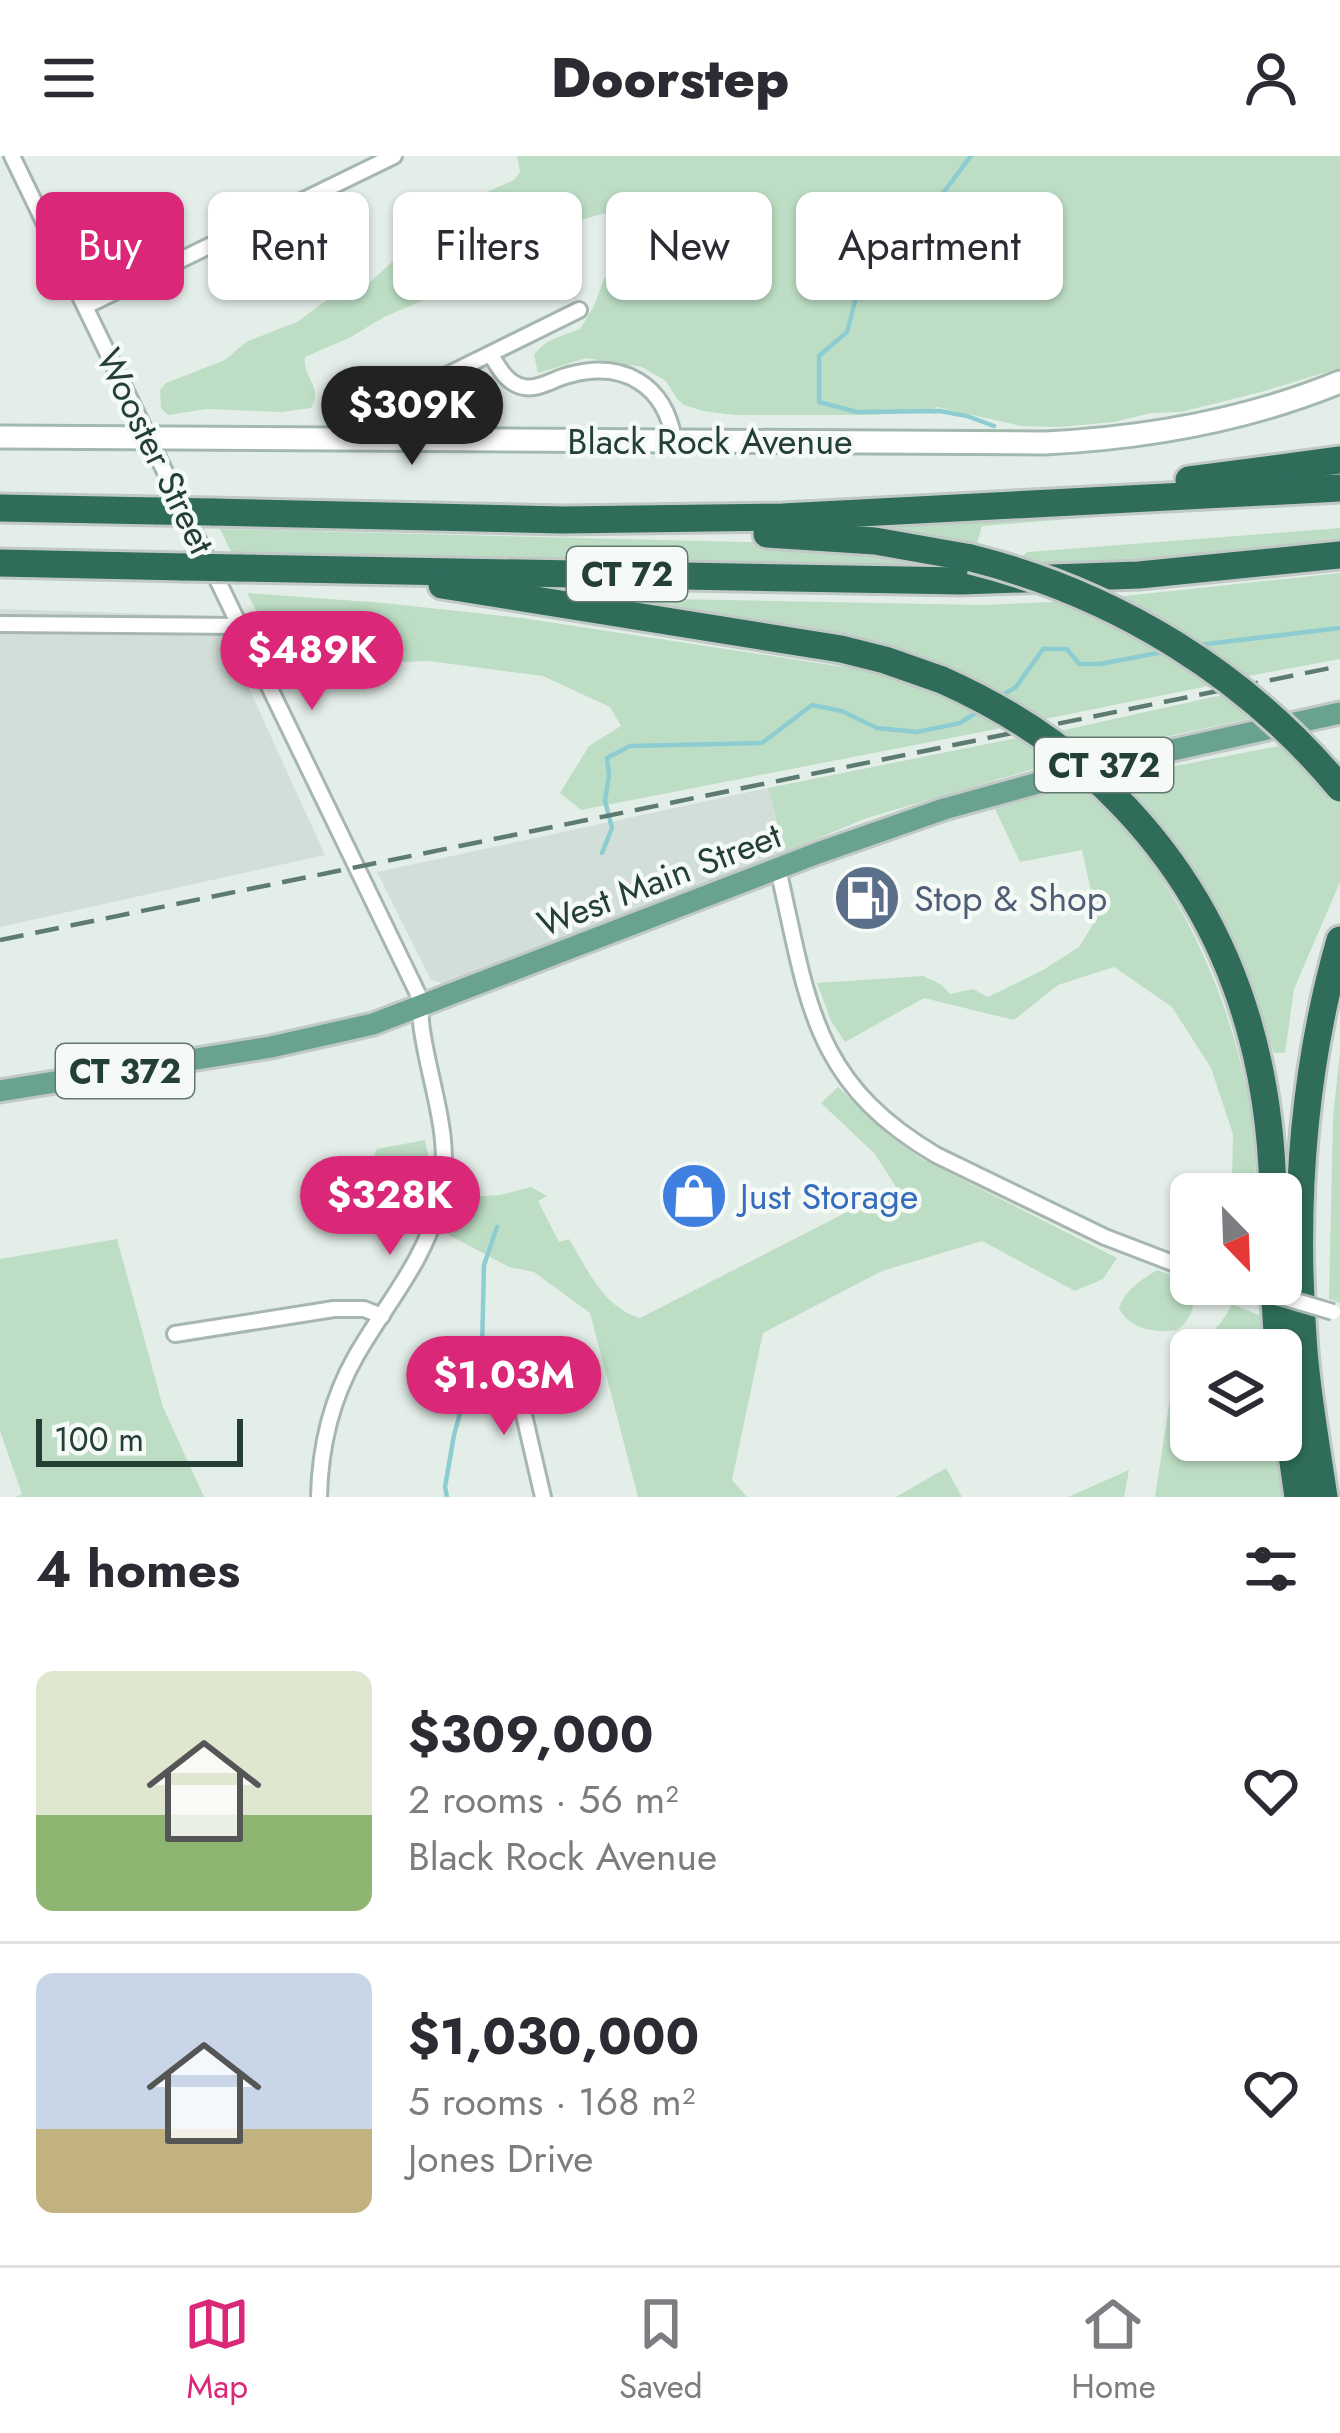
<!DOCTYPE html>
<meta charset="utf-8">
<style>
:root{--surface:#fff;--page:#f2f2f3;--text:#2b2b33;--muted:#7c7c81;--line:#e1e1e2;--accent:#db2777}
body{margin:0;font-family:Jost,sans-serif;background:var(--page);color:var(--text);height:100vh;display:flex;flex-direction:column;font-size:45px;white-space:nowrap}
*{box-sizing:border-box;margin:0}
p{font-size:39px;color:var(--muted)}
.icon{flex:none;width:66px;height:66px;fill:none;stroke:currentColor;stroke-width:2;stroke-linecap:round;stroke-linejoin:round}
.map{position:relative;height:1341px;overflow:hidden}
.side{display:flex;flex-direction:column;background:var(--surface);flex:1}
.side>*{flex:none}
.banner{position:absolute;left:36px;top:36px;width:1269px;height:108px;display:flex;gap:24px}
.needle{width:78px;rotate:157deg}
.fabs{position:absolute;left:1170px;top:1017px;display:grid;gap:24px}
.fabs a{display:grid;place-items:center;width:132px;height:132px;border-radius:18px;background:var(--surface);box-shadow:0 3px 9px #0004;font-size:60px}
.scale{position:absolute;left:36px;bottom:30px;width:207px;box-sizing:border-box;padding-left:12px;border:6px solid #233f36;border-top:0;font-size:33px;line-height:42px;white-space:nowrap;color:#233f36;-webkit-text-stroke:9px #f5faf7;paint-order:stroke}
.price{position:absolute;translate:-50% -102px;padding:0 27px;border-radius:42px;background:var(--accent);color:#fff;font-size:39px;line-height:78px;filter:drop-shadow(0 3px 6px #0008)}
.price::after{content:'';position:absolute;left:50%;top:72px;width:36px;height:27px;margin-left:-18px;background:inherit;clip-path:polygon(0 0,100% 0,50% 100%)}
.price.selected{background:#222;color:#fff}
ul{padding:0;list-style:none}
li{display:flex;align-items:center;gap:36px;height:300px;padding:0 36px}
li+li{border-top:3px solid var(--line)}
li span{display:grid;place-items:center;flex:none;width:336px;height:240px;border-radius:18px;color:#555}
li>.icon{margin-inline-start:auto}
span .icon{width:144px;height:144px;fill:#fffc;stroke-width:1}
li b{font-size:51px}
h2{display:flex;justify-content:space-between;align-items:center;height:144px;padding:0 36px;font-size:51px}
.pill{padding:0 42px;border-radius:18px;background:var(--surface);box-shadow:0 3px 9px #0004;font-size:42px;line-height:108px}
.pill.selected{background:var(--accent);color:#fff}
header{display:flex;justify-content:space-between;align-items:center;height:156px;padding:0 36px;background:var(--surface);font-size:54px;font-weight:800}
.menu{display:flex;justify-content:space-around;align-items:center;height:168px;border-top:3px solid var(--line);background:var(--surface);font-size:33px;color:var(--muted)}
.menu a{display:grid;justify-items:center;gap:6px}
.menu .selected{color:var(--accent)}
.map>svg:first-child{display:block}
.built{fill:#d2ded8}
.green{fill:#bddec4}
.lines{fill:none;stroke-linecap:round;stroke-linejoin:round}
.stream{stroke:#8dcdd2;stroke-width:4.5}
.street-casing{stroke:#a6b6b0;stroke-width:20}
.secondary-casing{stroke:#a3b9b0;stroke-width:27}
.primary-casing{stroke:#c1c9c7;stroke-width:27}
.highway-casing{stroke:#c1c9c7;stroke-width:33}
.street{stroke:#fff;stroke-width:14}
.secondary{stroke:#fff;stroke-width:21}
.primary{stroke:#69a38f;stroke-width:21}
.highway{stroke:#2f6c5a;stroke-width:27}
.rail{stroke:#5e7b71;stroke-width:4.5;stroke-dasharray:24 12;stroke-linecap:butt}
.street-bridge-casing{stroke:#a6b6b0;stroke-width:20;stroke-linecap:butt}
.highway-bridge-casing{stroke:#c1c9c7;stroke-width:33;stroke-linecap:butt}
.street-bridge{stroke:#fff;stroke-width:14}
.highway-bridge{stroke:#2f6c5a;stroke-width:27}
.labels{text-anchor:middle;stroke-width:9;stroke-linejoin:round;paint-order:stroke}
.shield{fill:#f5faf7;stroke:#627770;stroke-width:3}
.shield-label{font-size:33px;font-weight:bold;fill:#233f36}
.street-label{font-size:36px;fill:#233f36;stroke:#f5faf7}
.service-label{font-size:36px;fill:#4e5e75;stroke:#f5faf7;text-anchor:start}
.shop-label{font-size:36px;fill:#366cbe;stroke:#f5faf7;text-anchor:start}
</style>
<header><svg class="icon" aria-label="menu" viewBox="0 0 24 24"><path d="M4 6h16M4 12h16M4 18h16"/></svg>Doorstep<svg class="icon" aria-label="person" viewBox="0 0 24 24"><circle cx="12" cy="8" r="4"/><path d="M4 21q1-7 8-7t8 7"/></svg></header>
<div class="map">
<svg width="1340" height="1341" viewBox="0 0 1340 1341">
<rect width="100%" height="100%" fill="#e4eee9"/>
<g class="built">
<polygon points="0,453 216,460 325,699 0,771"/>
<polygon points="768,632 785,696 443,827 431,824 377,716"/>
</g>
<g class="green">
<path d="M517,0H1340V212L1261,236L1181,256L1151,257L1114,266L1059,271L1021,270L937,251L928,256L869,259H734L703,255L684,249L677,243L666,225L642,211L586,202L538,217L534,199C545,183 563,180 580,173L594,150L604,123L625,105C628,86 621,67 605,57L577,65L543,84L520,103L384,161L351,181L305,201C302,221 324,231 311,252L282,256L207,253L168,259L161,252L160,234L166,227L225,204L246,186L297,166L327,144L369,127L391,107L462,63L489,35L514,24L520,16Z"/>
<polygon points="1120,355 1120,359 982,370 976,391 865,373 857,369"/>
<polygon points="1340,372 1340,388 1052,414 1018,403 1028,396"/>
<polygon points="220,373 785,387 901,397 965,416 233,400"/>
<polygon points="1340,417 1340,503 1243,521 1115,441"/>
<polygon points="247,437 384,447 522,462 857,513 938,535 1007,571 581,654 560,637 589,590 621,570 610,551 543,520 428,505 403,506 371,489 270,482"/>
<polygon points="628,442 984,449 1075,445 1218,528 1035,565 995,541 622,447"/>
<polygon points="1231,537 1258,561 1081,599 1051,577"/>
<polygon points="1022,581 1057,606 867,662 785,696 768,632"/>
<polygon points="1289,588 1340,646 1340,726 1294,833 1285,897 1274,897 1261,856 1231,797 1108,623"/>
<path d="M1082,627C1176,715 1232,837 1252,963C1255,988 1255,1013 1256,1038H1228L1232,1026L1233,978L1211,912L1172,851L1114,811L1058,829L1014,864L924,842L845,886L831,865L817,827L923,820L942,829L950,838L973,833L988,841L1043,814L1079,791L1097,762L1082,694L1020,706L995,653Z"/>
<polygon points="1340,896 1340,1147 1329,1143 1333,961"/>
<path d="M838,931L892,982L922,1003L1117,1102L1103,1123L1075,1135L982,1085L882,1115L763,1177L732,1324L747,1341H638L590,1157L534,1116L509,1111L447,1078L463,1039L466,1041L500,1039L531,1031L547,1040L538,1045L559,1086L569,1083C588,1114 603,1151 640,1162L896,1031L875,998L821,947Z"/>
<polygon points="425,984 429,1005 427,1025 372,1005 377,993"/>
<polygon points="117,1083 163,1251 204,1341 15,1341 22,1338 0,1275 0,1103"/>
<path d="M1157,1114L1194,1128C1196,1146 1192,1164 1177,1174C1155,1177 1130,1174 1119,1152C1125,1134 1141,1124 1157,1114Z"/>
<path d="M1232,1148L1261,1160L1266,1194H1191V1284H1278L1286,1341H1155L1177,1197C1202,1187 1221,1172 1232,1148Z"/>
<polygon points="946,1312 962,1341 896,1341"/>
<polygon points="1129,1314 1124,1341 1068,1341"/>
</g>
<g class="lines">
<g class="stream">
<polyline points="971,0 940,41 919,50 887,82 876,110 861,123 847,176 819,200 819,246 857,256 940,255 967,260 994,270"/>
<polyline points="1198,489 1340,472"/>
<polyline points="1001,540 1016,531 1043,493 1067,493 1079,508 1100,508 1163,496"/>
<polyline points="602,697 612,672 605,645 609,619 607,602 630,590 762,587 812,549 842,555 877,572 917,576 960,567 982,553"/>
<polyline points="447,1341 445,1331 454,1279 467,1232 482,1193 484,1109 497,1071"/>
</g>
<g class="street-casing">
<g id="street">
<path d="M12,0L418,838C421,850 420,862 422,874C431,935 454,983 439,1047C425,1105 385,1149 356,1200C331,1244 320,1291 319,1341"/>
<polyline points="86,150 394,0"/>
<path d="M491,199C499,212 507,228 524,231C539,234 555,222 569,219C624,204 665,229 674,284"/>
<polyline points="371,248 435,225 579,154"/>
<polyline points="0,468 241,470"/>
<path d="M778,713C808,842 810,925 936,999L1105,1081L1191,1114"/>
<polyline points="1239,1128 1262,1135"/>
<polyline points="175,1178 334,1153 364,1153 382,1160"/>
<polyline points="519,1216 524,1259 543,1341"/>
</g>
</g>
<g class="secondary-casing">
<path id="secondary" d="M0,281L1045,287C1147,282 1245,265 1340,226"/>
</g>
<g class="primary-casing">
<polyline id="primary" points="0,935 271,891 373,868 818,697 944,653 1096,611 1340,557"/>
</g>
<g class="highway-casing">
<g id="highway">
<polyline points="1189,324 1340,304"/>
<polyline points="0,352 157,355"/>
<polyline points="212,356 563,364 783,361 1340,332"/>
<polyline points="767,378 875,385 971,402"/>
<polyline points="0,407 184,411"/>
<polyline points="239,412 961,425 1139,419 1340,399"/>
<polyline points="442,429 841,493 885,504 942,524"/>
<path d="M1116,642C1224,751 1270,887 1273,1038"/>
<polyline points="1274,1128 1278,1194"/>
<polyline points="1281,1222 1298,1341"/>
<path d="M1324,1341C1317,1293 1308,1244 1304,1195C1293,1058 1302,917 1340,784"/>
</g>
</g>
<use href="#street" class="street"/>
<use href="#secondary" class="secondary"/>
<use href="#primary" class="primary"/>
<use href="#highway" class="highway"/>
<polyline class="rail" points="0,784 1340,510"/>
<g class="street-bridge-casing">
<polyline id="street-bridge" points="1262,1135 1333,1156"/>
</g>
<g class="highway-bridge-casing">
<g id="highway-bridge">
<polyline points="157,355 212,356"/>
<path d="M971,402C1115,438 1246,518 1340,632"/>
<polyline points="184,411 239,412"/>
<path d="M942,524C1007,553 1066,591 1116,642"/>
</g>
</g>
<use href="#street-bridge" class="street-bridge"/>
<use href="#highway-bridge" class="highway-bridge"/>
</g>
<defs>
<g id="fuel-disc" transform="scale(3.45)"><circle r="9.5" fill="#5c6f8a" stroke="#f5faf7"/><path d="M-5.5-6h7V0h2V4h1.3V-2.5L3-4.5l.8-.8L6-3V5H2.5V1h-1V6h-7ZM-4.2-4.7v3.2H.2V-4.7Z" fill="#fff"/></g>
<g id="shop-disc" transform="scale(3.45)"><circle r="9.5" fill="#3f7fe0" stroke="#f5faf7"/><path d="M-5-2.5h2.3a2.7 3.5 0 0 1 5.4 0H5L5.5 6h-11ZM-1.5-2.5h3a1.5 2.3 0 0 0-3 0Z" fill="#fff"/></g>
</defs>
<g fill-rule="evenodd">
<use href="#fuel-disc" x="867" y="742"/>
<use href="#shop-disc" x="694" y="1040"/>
</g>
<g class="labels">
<g class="shield">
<rect x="567" y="391" width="120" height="54" rx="9"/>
<rect x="1035" y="582" width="138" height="54" rx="9"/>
<rect x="56" y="888" width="138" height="54" rx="9"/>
</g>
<g class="shield-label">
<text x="627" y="430">CT 72</text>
<text x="1104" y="621">CT 372</text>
<text x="125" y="927">CT 372</text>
</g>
<g class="street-label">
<text x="710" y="298">Black Rock Avenue</text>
<text transform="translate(156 295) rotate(64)" y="13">Wooster Street</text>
<text transform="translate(659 723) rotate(-21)" y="13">West Main Street</text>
</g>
<g class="service-label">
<text x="914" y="755">Stop &amp; Shop</text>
</g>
<g class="shop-label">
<text x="740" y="1053">Just Storage</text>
</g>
</g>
</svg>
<div class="fabs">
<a><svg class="needle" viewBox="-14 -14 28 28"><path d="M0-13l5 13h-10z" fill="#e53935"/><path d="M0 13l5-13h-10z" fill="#7c7c81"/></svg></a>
<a><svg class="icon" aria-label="layers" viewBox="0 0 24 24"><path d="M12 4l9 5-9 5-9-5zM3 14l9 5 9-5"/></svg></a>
</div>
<div class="scale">100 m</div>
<b class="price selected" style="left:412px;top:312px">$309K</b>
<b class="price" style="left:312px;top:557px">$489K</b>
<b class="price" style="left:390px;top:1102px">$328K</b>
<b class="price" style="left:504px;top:1282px">$1.03M</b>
<div class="banner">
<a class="pill selected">Buy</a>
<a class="pill">Rent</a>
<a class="pill">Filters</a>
<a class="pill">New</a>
<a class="pill">Apartment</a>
</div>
</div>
<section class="side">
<h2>4 homes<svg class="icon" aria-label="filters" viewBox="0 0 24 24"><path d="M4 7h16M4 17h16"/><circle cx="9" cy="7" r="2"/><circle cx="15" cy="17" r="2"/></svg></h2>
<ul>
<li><span style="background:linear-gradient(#dfe7d0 60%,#8fb573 0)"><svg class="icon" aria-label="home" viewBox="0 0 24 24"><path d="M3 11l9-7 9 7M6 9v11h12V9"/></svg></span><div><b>$309,000</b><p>2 rooms · 56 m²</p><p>Black Rock Avenue</p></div><svg class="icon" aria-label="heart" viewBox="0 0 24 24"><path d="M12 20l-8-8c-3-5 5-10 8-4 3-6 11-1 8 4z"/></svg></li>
<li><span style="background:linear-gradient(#c9d6e8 65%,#c2b280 0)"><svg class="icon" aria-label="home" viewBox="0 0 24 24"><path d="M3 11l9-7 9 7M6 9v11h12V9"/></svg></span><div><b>$1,030,000</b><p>5 rooms · 168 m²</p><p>Jones Drive</p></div><svg class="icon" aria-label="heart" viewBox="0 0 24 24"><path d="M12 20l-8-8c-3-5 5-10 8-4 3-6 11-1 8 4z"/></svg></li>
</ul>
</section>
<nav class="menu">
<a class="selected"><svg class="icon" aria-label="map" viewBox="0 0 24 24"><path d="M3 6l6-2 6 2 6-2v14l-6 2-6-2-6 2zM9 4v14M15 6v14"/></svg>Map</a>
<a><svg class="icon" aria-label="saved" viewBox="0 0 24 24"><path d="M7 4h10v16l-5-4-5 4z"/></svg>Saved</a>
<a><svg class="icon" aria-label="home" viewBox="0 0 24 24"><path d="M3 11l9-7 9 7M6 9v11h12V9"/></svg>Home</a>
</nav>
